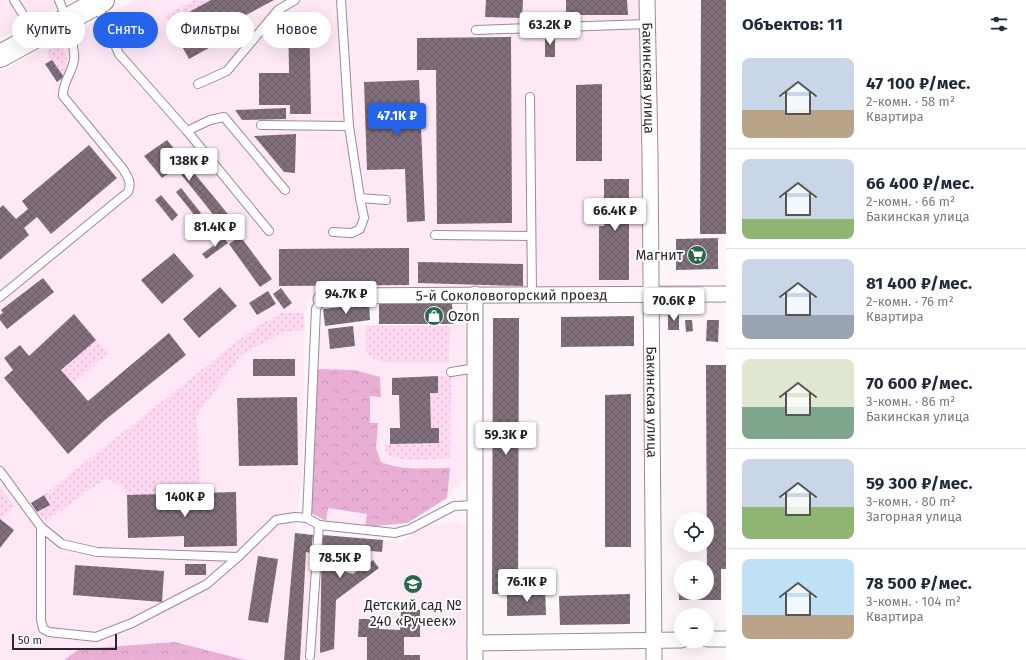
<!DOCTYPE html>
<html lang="ru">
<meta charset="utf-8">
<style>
:root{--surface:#fff;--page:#f2f2f3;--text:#1f2937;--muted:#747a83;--line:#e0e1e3;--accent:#2563eb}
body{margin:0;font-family:"Fira Sans",sans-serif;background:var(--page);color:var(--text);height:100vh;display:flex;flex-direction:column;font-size:15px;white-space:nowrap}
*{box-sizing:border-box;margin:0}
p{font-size:13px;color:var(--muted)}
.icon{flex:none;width:22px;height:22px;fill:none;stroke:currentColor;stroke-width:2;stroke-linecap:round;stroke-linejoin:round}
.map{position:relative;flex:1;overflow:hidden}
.drawer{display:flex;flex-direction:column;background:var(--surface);width:300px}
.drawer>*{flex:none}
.top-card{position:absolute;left:12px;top:12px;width:380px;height:36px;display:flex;gap:8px}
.tools{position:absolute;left:674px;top:512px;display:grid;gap:8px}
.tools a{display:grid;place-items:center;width:40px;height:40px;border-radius:50%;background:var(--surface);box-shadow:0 4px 16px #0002;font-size:20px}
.scale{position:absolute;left:12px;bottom:10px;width:105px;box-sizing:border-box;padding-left:4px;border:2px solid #2d262a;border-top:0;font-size:11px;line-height:14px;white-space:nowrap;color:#2d262a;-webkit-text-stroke:3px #fff;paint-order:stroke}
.price{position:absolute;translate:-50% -34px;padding:0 9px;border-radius:4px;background:#fff;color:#222;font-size:13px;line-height:26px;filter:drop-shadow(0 1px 2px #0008)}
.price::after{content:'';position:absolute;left:50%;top:24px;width:12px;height:9px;margin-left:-6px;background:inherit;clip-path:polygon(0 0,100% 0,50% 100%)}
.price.selected{background:var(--accent);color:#fff}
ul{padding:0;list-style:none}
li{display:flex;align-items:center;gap:12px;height:100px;padding:0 16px}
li+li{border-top:1px solid var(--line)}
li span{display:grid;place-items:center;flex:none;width:112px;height:80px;border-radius:8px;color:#555}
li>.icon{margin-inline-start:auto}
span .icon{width:48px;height:48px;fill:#fffc;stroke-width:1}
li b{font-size:17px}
h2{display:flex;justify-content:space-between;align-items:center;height:48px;padding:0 16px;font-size:17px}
.pill{padding:0 14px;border-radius:18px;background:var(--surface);box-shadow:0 4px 16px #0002;font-size:14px;line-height:36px}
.pill.selected{background:var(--accent);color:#fff}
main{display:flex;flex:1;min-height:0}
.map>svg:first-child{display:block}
.built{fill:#fee8f6}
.grass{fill:url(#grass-dots)}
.forest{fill:url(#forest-crowns)}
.building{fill:url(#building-cross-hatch)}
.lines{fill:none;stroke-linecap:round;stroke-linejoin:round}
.lane-casing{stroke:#9c8a96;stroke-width:10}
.street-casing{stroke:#9c8a96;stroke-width:17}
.primary-casing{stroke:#9c8a96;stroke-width:24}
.lane{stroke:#fff;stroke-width:8}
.street{stroke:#fff;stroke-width:15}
.primary{stroke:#fff;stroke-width:22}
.labels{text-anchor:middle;stroke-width:4;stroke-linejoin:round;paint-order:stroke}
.street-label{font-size:14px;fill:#2d262a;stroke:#fff}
.poi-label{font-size:14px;fill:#2d262a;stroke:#fff;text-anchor:end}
</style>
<main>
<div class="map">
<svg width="726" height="660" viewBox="0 0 726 660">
<defs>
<pattern id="grass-dots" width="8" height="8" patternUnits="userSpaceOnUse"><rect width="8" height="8" fill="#fed7f0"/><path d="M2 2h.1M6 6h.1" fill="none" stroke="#dab8ce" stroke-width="1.8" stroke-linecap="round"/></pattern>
<pattern id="forest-crowns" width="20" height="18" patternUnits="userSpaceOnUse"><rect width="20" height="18" fill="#e9aed4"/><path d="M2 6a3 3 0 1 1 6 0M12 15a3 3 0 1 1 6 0" fill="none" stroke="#c896b6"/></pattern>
<pattern id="building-cross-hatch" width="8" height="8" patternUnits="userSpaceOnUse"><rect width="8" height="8" fill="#81707b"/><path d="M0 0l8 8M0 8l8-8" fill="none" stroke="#6a5c65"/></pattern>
</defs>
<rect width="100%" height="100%" fill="#fdf5fa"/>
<g class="built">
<polygon points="0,0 73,0 0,39"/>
<polygon points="135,0 641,0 644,276 640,284 635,288 318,289 312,294 304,313 303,470 295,533 383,540 402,543 412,534 429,525 457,522 469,527 468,660 245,660 175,642 79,649 64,660 0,660 0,72"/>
<polygon points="363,325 471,325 470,474 447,498 407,523 365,527 326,521 311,513 319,329"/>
</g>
<g class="grass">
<polygon points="195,0 211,0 169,23 165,16"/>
<polygon points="58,45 62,46 67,58 64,77 46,52"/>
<polygon points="281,313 304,313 305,330 283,332 241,355 197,415 200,493 127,495 123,487 106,478 46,521 37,512 50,505 44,495 242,338 255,328"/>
<polygon points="366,326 450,326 449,362 381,362 366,353"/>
<polygon points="96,340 108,353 73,384 61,370"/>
<path d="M438,376H451L450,458C430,459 405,464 387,454L384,444L439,443L438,428H431L430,393H438Z"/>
<polygon points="0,488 15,507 2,520 0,519"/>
</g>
<g class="forest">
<path d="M317,369L355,370L380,377L381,397L370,396V423H378L376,448L381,462C402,471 427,468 450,468L447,498L407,523L365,527L367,514L328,508L326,521L311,513Z"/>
<polygon points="175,642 245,660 64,660 79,649"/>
</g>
<g class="building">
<polygon points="211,0 274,0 211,34 216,44 189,59 169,23"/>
<polygon points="486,0 523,0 522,18 485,17"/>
<polygon points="566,0 627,0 628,15 566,15"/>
<polygon points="701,0 726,0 726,234 700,234"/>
<polygon points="309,13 311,114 290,114 290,105 259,105 259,73 289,73 288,14"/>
<rect x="545" y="34" width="10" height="23"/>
<polygon points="511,37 512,223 437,224 436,70 417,70 417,38"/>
<polygon points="52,60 64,77 57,82 45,64"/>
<polygon points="419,80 425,221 407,222 405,169 367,170 364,82"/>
<polygon points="602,84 602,161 576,161 576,85"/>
<polygon points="286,108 286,119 242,120 235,110"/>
<polygon points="296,134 295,173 284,172 254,136"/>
<polygon points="167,140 241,230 232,238 176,168 162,178 144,156"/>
<polygon points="89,145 117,178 51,234 37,217 24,228 29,235 0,260 0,208 3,205 16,219 28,209 22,201"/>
<polygon points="604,179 629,179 629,280 599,280 599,226 604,226"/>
<polygon points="181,188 201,213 196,217 176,192"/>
<polygon points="161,195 178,215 172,221 155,200"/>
<polygon points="240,236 272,279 260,287 229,244"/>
<polygon points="224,238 228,243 206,259 202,254"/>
<polygon points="718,238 718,269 676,270 676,239"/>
<polygon points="409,248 409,285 279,286 279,249"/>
<polygon points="174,253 194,276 162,304 141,280"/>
<polygon points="418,262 523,264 523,286 418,283"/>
<polygon points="43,278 54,292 7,329 0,320 0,315 3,313 1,310"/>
<polygon points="220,287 237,306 199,338 183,319"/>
<polygon points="281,288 292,303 284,309 273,294"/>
<polygon points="268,291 276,304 257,315 249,303"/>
<polygon points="379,303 452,303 453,324 379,324"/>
<polygon points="369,304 370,320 325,326 323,309"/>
<polygon points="74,314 96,340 61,370 88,401 169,333 186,355 105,420 68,454 4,378 13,370 4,358 20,345 29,356"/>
<rect x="668" y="315" width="11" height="15"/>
<polygon points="634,316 634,346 561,347 561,317"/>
<polygon points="493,318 519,318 518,594 492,594"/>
<polygon points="685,320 692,320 693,331 686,332"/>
<polygon points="707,320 719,320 718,342 706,341"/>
<polygon points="353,326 355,346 330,349 328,329"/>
<rect x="253" y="359" width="42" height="17"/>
<polygon points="706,365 726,365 726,569 721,569 721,600 679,600 678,570 681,570 681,593 707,593"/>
<polygon points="438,376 438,393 430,393 431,428 439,428 439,443 390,444 390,428 400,428 399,395 392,395 392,378"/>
<polygon points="631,394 631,547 605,547 605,395"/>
<polygon points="297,397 298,465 239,466 237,398"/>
<polygon points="236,492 237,546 184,547 184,536 128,538 127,495"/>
<polygon points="44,495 50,505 37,512 31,503"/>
<polygon points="0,519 14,530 0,548"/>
<polygon points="295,533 313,535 311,553 306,552 300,660 284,660"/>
<polygon points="322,535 383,540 382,552 348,549 346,572 353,574 373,560 379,568 336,600 334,649 320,653"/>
<polygon points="258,556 278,559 268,623 248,620"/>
<rect x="185" y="564" width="21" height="11"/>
<polygon points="75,565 164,571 162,602 73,595"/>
<polygon points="545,588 546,615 507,616 507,595 519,595 519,589"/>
<polygon points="630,594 630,624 560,625 559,596"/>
<polygon points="401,610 420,610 420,637 404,637 404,655 420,655 420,660 367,660 367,637 358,637 359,619 380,619 379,629 400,630"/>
</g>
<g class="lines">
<g class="lane-casing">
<g id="lane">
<polyline points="14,0 36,35"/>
<polyline points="341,0 349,126 360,198 386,200"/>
<polyline points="97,4 119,54 187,131 269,231"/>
<polyline points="476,30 647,24"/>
<polyline points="198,84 227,71 278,10 295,0"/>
<polyline points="530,97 532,294"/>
<polyline points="261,125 349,126"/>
<polyline points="187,131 210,120 224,117 285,190"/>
<polyline points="333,232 352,233 360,229 364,218 360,198"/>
<polyline points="435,235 531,236"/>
<path d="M0,297L128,192C132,183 128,177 123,169L63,96C62,83 72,73 74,60C76,48 64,12 59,0"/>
<polyline points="321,299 316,309 307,518 319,525 395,533 410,529 454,506 476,505"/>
<polyline points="451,372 476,368"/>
<polyline points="0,471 41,527 62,544 97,552 238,557 276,520 295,517 307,518"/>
<polyline points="41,527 41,620 43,629 49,632 96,637 132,623 207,584 238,557"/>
<polyline points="310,656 319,525"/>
</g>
</g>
<g class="street-casing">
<g id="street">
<path id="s1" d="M647,0L650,154L654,660"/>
<path id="s2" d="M321,299L329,296L726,294"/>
<polyline points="707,639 726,639"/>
<polyline points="475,643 681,640"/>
<polyline points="475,660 475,294"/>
</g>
</g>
<g class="primary-casing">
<polyline id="primary" points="0,56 103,0"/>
</g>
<use href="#lane" class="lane"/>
<use href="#street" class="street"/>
<use href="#primary" class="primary"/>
</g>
<defs>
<g id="supermarket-disc" transform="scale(1)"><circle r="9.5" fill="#2b654e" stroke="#fff"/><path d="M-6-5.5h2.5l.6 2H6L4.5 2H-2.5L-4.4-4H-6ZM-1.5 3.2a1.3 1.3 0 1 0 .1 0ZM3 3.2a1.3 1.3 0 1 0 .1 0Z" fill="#fff"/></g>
<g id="shop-disc" transform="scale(1)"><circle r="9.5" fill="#2b654e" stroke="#fff"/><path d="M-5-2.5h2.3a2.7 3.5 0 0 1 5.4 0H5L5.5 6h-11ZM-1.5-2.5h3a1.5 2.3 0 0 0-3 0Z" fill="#fff"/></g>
<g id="school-disc" transform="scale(1)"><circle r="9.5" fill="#2b654e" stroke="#fff"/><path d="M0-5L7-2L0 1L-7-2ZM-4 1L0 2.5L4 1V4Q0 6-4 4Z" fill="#fff"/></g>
</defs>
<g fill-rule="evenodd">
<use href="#supermarket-disc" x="697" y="255"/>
<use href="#shop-disc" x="434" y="316"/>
<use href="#school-disc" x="413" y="584"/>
</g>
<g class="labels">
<g class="street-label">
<text dy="5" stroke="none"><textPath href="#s1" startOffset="78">Бакинская улица</textPath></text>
<text dy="5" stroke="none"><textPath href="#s2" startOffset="191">5-й Соколовогорский проезд</textPath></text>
<text dy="5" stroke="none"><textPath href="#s1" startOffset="402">Бакинская улица</textPath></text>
</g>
<g class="poi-label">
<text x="683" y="260">Магнит</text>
<text x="448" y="321" text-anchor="start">Ozon</text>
<text x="413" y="610" text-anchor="middle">Детский сад №<tspan x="413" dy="16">240 «Ручеек»</tspan></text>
</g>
</g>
</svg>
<div class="tools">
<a><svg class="icon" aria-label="locate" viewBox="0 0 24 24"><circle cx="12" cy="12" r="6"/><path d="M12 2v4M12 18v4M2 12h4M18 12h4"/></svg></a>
<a>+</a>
<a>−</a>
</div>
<div class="scale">50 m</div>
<b class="price" style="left:550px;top:46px">63.2K ₽</b>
<b class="price selected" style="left:397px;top:137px">47.1K ₽</b>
<b class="price" style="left:189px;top:182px">138K ₽</b>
<b class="price" style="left:615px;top:232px">66.4K ₽</b>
<b class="price" style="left:215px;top:248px">81.4K ₽</b>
<b class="price" style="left:346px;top:315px">94.7K ₽</b>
<b class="price" style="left:674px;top:322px">70.6K ₽</b>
<b class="price" style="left:506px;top:456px">59.3K ₽</b>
<b class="price" style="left:185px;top:518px">140K ₽</b>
<b class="price" style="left:340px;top:579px">78.5K ₽</b>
<b class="price" style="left:527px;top:603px">76.1K ₽</b>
<div class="top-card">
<a class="pill">Купить</a>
<a class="pill selected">Снять</a>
<a class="pill">Фильтры</a>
<a class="pill">Новое</a>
</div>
</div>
<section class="drawer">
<h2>Объектов: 11<svg class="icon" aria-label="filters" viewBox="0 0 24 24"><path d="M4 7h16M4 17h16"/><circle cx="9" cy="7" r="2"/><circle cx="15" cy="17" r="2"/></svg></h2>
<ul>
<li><span style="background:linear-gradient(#c9d6e8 65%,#b9a48a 0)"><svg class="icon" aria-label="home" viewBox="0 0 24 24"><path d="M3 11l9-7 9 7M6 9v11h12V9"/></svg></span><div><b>47 100 ₽/мес.</b><p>2-комн. · 58 m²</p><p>Квартира</p></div></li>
<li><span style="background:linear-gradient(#c9d6e8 75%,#8fb573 0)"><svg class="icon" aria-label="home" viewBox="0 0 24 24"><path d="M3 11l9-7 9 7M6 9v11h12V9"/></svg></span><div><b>66 400 ₽/мес.</b><p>2-комн. · 66 m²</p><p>Бакинская улица</p></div></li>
<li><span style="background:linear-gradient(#c9d6e8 70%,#9aa5b1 0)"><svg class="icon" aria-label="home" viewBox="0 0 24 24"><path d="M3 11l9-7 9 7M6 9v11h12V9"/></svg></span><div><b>81 400 ₽/мес.</b><p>2-комн. · 76 m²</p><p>Квартира</p></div></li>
<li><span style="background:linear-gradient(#dfe7d0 60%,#7fa58c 0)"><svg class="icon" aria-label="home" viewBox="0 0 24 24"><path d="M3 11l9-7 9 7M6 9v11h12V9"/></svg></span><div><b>70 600 ₽/мес.</b><p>3-комн. · 86 m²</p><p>Бакинская улица</p></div></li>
<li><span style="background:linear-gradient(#c9d6e8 60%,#8fb573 0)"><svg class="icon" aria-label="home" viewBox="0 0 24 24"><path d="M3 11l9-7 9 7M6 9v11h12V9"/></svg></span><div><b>59 300 ₽/мес.</b><p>3-комн. · 80 m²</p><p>Загорная улица</p></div></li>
<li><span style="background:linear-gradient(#bfe0f5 70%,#b9a48a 0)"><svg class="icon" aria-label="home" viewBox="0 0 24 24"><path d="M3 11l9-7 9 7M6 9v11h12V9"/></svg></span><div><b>78 500 ₽/мес.</b><p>3-комн. · 104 m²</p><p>Квартира</p></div></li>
</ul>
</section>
</main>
